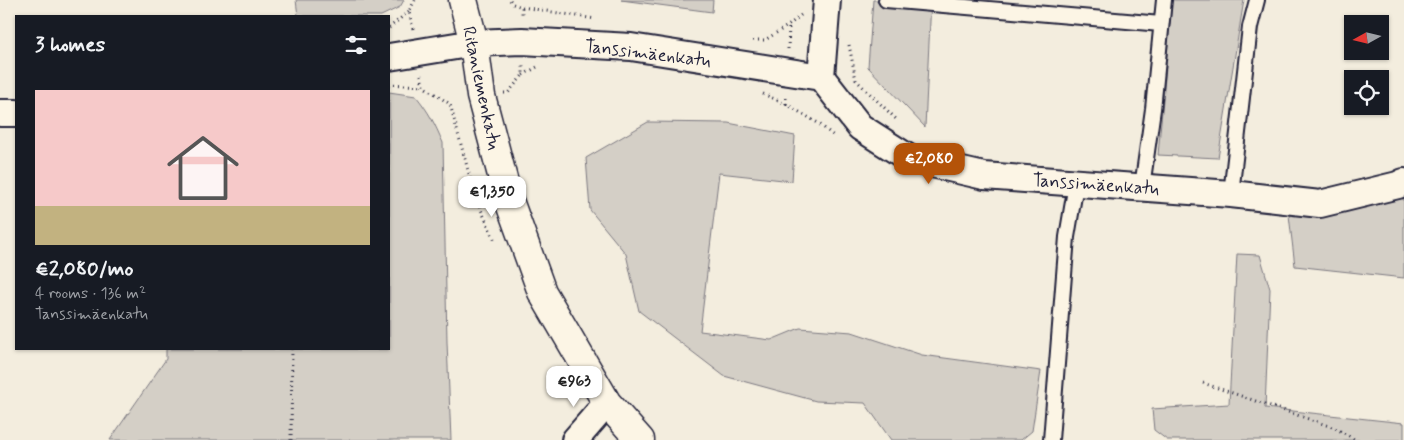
<!DOCTYPE html>
<meta charset="utf-8">
<style>
:root{--surface:#171b24;--page:#20242c;--text:#f1f3f6;--muted:#9ea1a6;--line:#363941;--accent:#b45309}
body{margin:0;font-family:Mynerve,sans-serif;background:var(--page);color:var(--text);height:100vh;display:flex;flex-direction:column;font-size:19px;white-space:nowrap}
*{box-sizing:border-box;margin:0}
p{font-size:16px;color:var(--muted)}
.icon{flex:none;width:28px;height:28px;fill:none;stroke:currentColor;stroke-width:2;stroke-linecap:round;stroke-linejoin:round}
.map{position:relative;flex:1;overflow:hidden}
.sheet{position:absolute;left:15px;top:15px;width:375px;height:335px;display:flex;flex-direction:column;background:var(--surface);border-radius:0px;box-shadow:0 1px 4px #0004}
.sheet>*{flex:none}
.needle{width:32px;rotate:262deg}
.tools{position:absolute;left:1344px;top:15px;display:grid;gap:10px}
.tools a{display:grid;place-items:center;width:45px;height:45px;border-radius:0px;background:var(--surface);box-shadow:0 1px 4px #0004;font-size:25px}
.price{position:absolute;translate:-50% -42px;padding:0 11px;border-radius:10px;background:#fff;color:#222;font-size:16px;line-height:32px;filter:drop-shadow(0 1px 2px #0008)}
.price::after{content:'';position:absolute;left:50%;top:30px;width:15px;height:11px;margin-left:-8px;background:inherit;clip-path:polygon(0 0,100% 0,50% 100%)}
.price.current{background:var(--accent);color:#fff}
ul{padding:0;list-style:none}
li{display:grid;align-content:center;gap:10px;height:265px;padding:0 20px}
li+li{border-top:1px solid var(--line)}
li span{display:grid;place-items:center;height:155px;border-radius:0px;color:#555}
li>.icon{margin-inline-start:auto}
span .icon{width:90px;height:90px;fill:#fffc;stroke-width:1}
li b{font-size:21px}
h2{display:flex;justify-content:space-between;align-items:center;height:60px;padding:0 20px;font-size:21px}
.map>svg:first-child{display:block}
.green{fill:#d4cfc6;stroke:#7b7880}
.lines{fill:none;stroke-linecap:round;stroke-linejoin:round}
.lane-casing{stroke:#22223b;stroke-width:18}
.street-casing{stroke:#22223b;stroke-width:30}
.secondary-casing{stroke:#22223b;stroke-width:31}
.path{stroke:#22223b;stroke-width:3;stroke-dasharray:1 4;stroke-linecap:butt}
.lane{stroke:#fcf5e5;stroke-width:14}
.street{stroke:#fcf5e5;stroke-width:26}
.secondary{stroke:#fcf5e5;stroke-width:28}
.labels{text-anchor:middle;stroke-width:4;stroke-linejoin:round;paint-order:stroke}
.street-label{font-size:18px;fill:#22223b;stroke:#fcf5e5}
</style>
<div class="map">
<svg width="1404" height="440" viewBox="0 0 1404 440">
<rect width="100%" height="100%" fill="#f3edde"/>
<filter id="ink" filterUnits="userSpaceOnUse"><feTurbulence type="fractalNoise" baseFrequency=".02" numOctaves="2"/><feDisplacementMap in="SourceGraphic" scale="10" xChannelSelector="R" yChannelSelector="G"/><feConvolveMatrix kernelMatrix="1 2 1 2 8 2 1 2 1" color-interpolation-filters="sRGB"/></filter>
<g filter="url(#ink)">
<g class="green">
<polygon points="296,0 404,0 400,7 381,16 298,16"/>
<polygon points="621,0 713,0 712,12"/>
<polygon points="873,0 931,0 925,127 868,67"/>
<polygon points="1172,0 1244,0 1218,158 1158,155"/>
<path d="M389,92L416,96C429,112 435,124 443,143L447,342L451,440H110L166,359V349H389Z"/>
<polygon points="648,122 728,123 795,136 792,181 719,173 700,331 771,340 800,328 852,332 922,355 1041,371 1032,431 1021,440 891,440 865,403 816,401 724,376 639,311 626,254 590,210 586,158"/>
<polygon points="1404,193 1404,278 1295,266 1289,215 1381,203"/>
<polygon points="1237,254 1260,255 1270,289 1265,408 1404,423 1404,440 1167,440 1154,430 1152,409 1229,404"/>
</g>
<g class="lines">
<g class="lane-casing">
<g id="lane">
<polyline points="886,0 1161,24"/>
<polyline points="1142,187 1153,109 1164,0"/>
<polyline points="1231,194 1250,27 1257,0"/>
<polyline points="1051,440 1067,237 1076,184"/>
</g>
</g>
<g class="street-casing">
<g id="street">
<polyline points="389,57 474,43 522,41 631,47 821,77 860,127 910,159 984,176 1231,194 1320,204 1398,185 1404,182"/>
<polyline points="821,77 827,0"/>
<polyline points="0,113 16,113"/>
<polyline points="575,440 607,403"/>
</g>
</g>
<g class="secondary-casing">
<polyline id="secondary" points="463,0 474,43 481,96 508,198 542,292 607,403 640,440"/>
</g>
<g class="path">
<polyline points="510,0 513,4 522,7 522,17"/>
<polyline points="522,7 595,19"/>
<polyline points="389,28 409,11"/>
<polyline points="413,29 409,11 415,0"/>
<polyline points="753,40 765,40 789,25 801,15"/>
<polyline points="849,45 856,80 896,119"/>
<polyline points="788,49 789,25"/>
<polyline points="421,75 423,86 450,104 475,196 495,241"/>
<polyline points="523,75 539,66"/>
<polyline points="389,84 423,86"/>
<polyline points="504,93 508,93 523,75 523,66"/>
<polyline points="763,94 786,104 786,96"/>
<polyline points="786,104 818,123 835,137"/>
<polyline points="1203,383 1335,428 1356,440"/>
<polyline points="291,440 292,349"/>
</g>
<use href="#lane" class="lane"/>
<use href="#street" class="street"/>
<use href="#secondary" class="secondary"/>
</g>
</g>
<g class="labels">
<g class="street-label">
<text transform="translate(648 53) rotate(7)" y="6">Tanssimäenkatu</text>
<text transform="translate(482 88) rotate(78)" y="6">Ritaniemenkatu</text>
<text transform="translate(1096 184) rotate(4)" y="6">Tanssimäenkatu</text>
</g>
</g>
</svg>
<div class="tools">
<a><svg class="needle" viewBox="-14 -14 28 28"><path d="M0-13l5 13h-10z" fill="#e53935"/><path d="M0 13l5-13h-10z" fill="#9ea1a6"/></svg></a>
<a><svg class="icon" aria-label="locate" viewBox="0 0 24 24"><circle cx="12" cy="12" r="6"/><path d="M12 2v4M12 18v4M2 12h4M18 12h4"/></svg></a>
</div>
<b class="price current" style="left:929px;top:185px">€2,080</b>
<b class="price" style="left:492px;top:218px">€1,350</b>
<b class="price" style="left:574px;top:408px">€963</b>
<section class="sheet">
<h2>3 homes<svg class="icon" aria-label="filters" viewBox="0 0 24 24"><path d="M4 7h16M4 17h16"/><circle cx="9" cy="7" r="2"/><circle cx="15" cy="17" r="2"/></svg></h2>
<ul>
<li><span style="background:linear-gradient(#f6c9c9 75%,#c2b280 0)"><svg class="icon" aria-label="home" viewBox="0 0 24 24"><path d="M3 11l9-7 9 7M6 9v11h12V9"/></svg></span><div><b>€2,080/mo</b><p>4 rooms · 136 m²</p><p>Tanssimäenkatu</p></div></li>
</ul>
</section>
</div>
